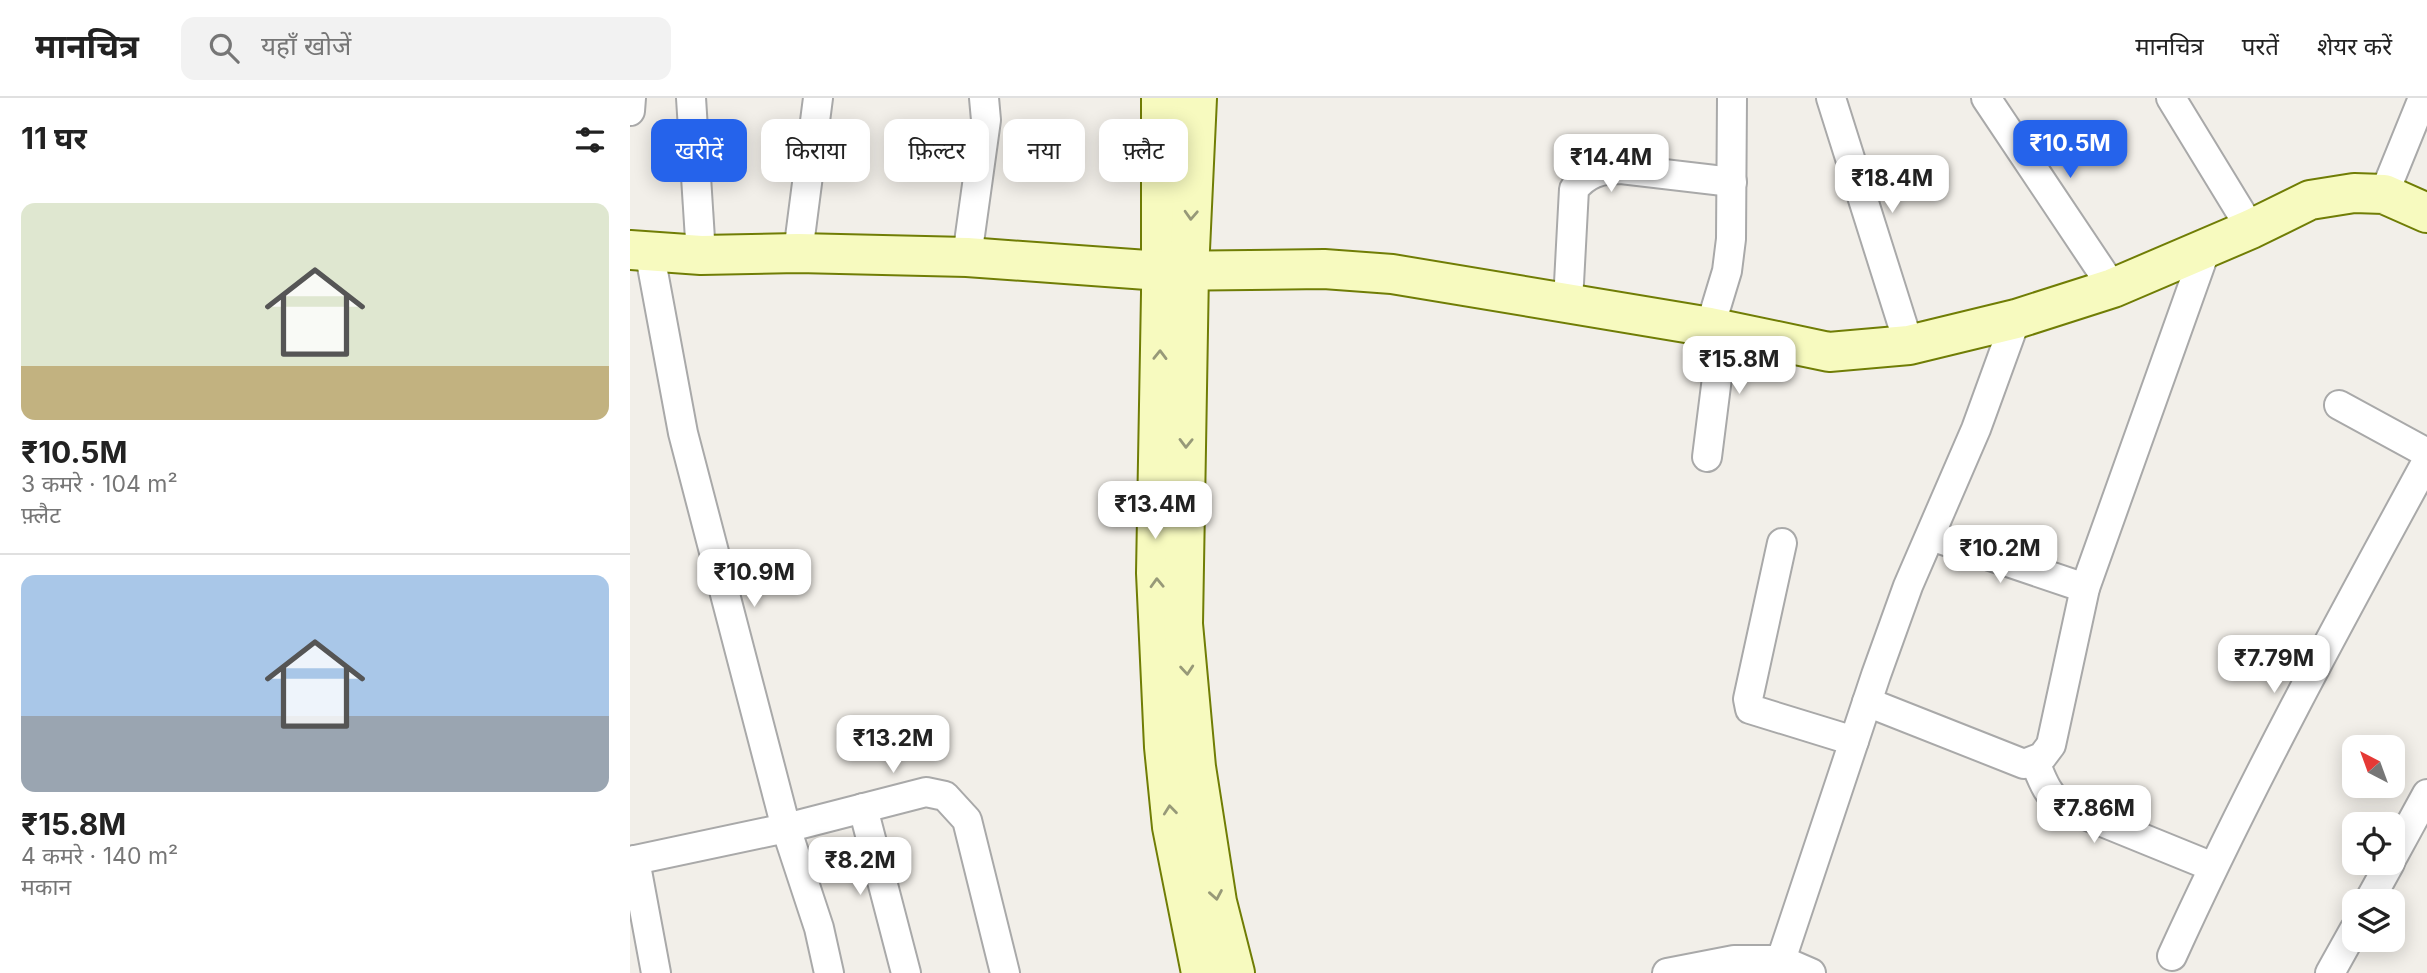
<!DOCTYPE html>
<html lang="hi">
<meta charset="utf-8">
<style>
:root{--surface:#fff;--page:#f2f2f2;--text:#222;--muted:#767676;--line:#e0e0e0;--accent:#2563eb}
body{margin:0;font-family:Inter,"Noto Sans Devanagari",sans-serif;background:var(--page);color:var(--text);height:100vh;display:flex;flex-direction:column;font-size:26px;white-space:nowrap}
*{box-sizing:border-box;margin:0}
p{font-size:23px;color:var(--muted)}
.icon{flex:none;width:38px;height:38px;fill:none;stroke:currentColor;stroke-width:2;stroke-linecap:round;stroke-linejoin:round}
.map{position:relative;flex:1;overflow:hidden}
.details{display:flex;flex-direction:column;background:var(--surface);width:630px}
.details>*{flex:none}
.guide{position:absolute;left:21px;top:21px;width:665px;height:63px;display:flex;gap:14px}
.needle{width:46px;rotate:319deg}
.tools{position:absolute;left:1712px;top:637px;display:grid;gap:14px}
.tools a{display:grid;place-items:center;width:63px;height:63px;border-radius:14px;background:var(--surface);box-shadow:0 4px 18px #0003;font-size:35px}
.price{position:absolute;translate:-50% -60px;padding:0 16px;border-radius:14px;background:#fff;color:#222;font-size:23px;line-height:46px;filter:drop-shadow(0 2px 4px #0008)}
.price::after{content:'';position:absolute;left:50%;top:42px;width:21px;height:16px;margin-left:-10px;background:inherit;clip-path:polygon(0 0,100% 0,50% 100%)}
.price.selected{background:var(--accent);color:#fff}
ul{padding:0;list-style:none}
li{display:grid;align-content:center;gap:14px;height:371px;padding:0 21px}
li+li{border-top:2px solid var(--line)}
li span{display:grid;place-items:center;height:217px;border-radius:14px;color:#555}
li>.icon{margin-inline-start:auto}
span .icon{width:126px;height:126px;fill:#fffc;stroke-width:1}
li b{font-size:30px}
h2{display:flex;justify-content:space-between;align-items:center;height:84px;padding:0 21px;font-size:30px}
.chip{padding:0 24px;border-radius:14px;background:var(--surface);box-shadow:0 4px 18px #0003;font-size:24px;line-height:63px}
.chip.selected{background:var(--accent);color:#fff}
header{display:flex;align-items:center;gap:42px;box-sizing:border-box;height:98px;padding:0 35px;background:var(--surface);border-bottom:2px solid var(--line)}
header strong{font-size:33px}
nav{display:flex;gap:38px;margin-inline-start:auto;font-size:24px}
.search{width:490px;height:63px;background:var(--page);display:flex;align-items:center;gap:18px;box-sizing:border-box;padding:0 24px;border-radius:14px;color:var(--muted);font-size:26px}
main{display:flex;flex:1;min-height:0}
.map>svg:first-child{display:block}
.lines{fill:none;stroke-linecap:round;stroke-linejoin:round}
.street-casing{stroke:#a9a9a9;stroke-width:32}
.secondary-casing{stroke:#707d05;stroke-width:42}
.street{stroke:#fff;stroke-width:28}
.secondary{stroke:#f7fabf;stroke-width:38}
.oneway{stroke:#979978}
</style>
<header>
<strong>मानचित्र</strong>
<div class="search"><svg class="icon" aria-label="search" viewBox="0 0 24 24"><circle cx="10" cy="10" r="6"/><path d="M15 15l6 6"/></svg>यहाँ खोजें</div>
<nav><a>मानचित्र</a><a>परतें</a><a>शेयर करें</a></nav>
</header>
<main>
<section class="details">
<h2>11 घर<svg class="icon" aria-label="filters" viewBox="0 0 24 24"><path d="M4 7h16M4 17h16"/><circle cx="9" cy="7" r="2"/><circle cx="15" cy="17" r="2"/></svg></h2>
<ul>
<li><span style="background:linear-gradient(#dfe7d0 75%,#c2b280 0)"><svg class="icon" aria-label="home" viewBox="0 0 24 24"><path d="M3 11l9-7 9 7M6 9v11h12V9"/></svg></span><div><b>₹10.5M</b><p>3 कमरे · 104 m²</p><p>फ़्लैट</p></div></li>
<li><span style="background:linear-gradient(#a9c7e8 65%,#9aa5b1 0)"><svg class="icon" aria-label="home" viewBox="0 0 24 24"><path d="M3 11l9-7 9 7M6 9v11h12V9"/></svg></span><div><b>₹15.8M</b><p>4 कमरे · 140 m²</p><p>मकान</p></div></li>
</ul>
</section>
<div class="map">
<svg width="1797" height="875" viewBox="0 0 1797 875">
<rect width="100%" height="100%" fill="#f2efe9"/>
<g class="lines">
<g class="street-casing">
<g id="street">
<polyline points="61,0 71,157"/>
<polyline points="1201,0 1279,247"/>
<polyline points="1356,0 1483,190"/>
<polyline points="1541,0 1621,131"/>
<polyline points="0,13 1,0"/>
<polyline points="1754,96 1793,0"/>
<polyline points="19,152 53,335 156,730 189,830 199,875"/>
<polyline points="168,155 188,0"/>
<polyline points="337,159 356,22 354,0"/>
<path d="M938,204L944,91C957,75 971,71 991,71L1102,84"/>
<polyline points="1080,229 1097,173 1101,141 1102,0"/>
<polyline points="1709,307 1797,355"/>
<polyline points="1077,359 1093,232"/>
<polyline points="1301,438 1455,490"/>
<polyline points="1152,445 1118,601 1120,611 1224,643"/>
<polyline points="1237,604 1394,666 1412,659 1421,647 1455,490 1577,148"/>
<path d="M1405,664C1412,681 1417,697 1433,708L1583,769"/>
<polyline points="233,710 276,875"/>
<polyline points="1762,760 1797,696"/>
<polyline points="5,762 26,875"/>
<polyline points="0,763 156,730 296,694 315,698 337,722 375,875"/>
<polyline points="1739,803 1760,765"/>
<path d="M1542,858C1619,689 1708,526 1797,363"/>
<polyline points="1151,862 1246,577 1278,488 1346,331 1386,221"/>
<polyline points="1037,875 1104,862 1151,862 1181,875"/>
<polyline points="1700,875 1724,832"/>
</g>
</g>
<g class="secondary-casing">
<g id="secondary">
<polyline points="531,0 531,195 526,475 534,649 542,729 571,875"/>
<polyline points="567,0 559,173 553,526 566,669 587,804 605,875"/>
<polyline points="0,152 71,157 168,155 337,159 531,173 694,171 762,176 1080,229 1199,254 1279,247 1386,221 1483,190 1621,131 1680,102 1724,95 1754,96 1797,115"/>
</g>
</g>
<use href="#street" class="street"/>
<use href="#secondary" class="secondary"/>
</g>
<defs><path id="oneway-chevron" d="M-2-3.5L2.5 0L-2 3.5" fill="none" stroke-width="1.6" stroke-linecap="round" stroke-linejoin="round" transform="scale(1.75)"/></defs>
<g class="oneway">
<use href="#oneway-chevron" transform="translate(561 117) rotate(93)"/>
<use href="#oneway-chevron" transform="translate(530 257) rotate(-89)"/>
<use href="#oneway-chevron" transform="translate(556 345) rotate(91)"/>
<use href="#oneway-chevron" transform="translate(527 485) rotate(-92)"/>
<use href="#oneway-chevron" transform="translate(557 572) rotate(85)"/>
<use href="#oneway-chevron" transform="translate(540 712) rotate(-96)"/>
<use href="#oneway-chevron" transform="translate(586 797) rotate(80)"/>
</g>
</svg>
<div class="tools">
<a><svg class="needle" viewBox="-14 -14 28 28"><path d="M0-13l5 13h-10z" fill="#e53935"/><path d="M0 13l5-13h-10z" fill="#767676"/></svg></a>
<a><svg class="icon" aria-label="locate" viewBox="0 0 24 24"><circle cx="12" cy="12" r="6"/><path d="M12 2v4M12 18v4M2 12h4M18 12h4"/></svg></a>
<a><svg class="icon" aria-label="layers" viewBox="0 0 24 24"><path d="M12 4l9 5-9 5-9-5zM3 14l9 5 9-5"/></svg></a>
</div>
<b class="price selected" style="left:1440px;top:82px">₹10.5M</b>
<b class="price" style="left:981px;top:96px">₹14.4M</b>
<b class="price" style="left:1262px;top:117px">₹18.4M</b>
<b class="price" style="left:1109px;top:298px">₹15.8M</b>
<b class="price" style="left:525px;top:443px">₹13.4M</b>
<b class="price" style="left:1370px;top:487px">₹10.2M</b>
<b class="price" style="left:124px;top:511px">₹10.9M</b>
<b class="price" style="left:1644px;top:597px">₹7.79M</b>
<b class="price" style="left:263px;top:677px">₹13.2M</b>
<b class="price" style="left:1464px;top:747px">₹7.86M</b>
<b class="price" style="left:230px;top:799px">₹8.2M</b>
<div class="guide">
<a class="chip selected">खरीदें</a>
<a class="chip">किराया</a>
<a class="chip">फ़िल्टर</a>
<a class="chip">नया</a>
<a class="chip">फ़्लैट</a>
</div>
</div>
</main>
